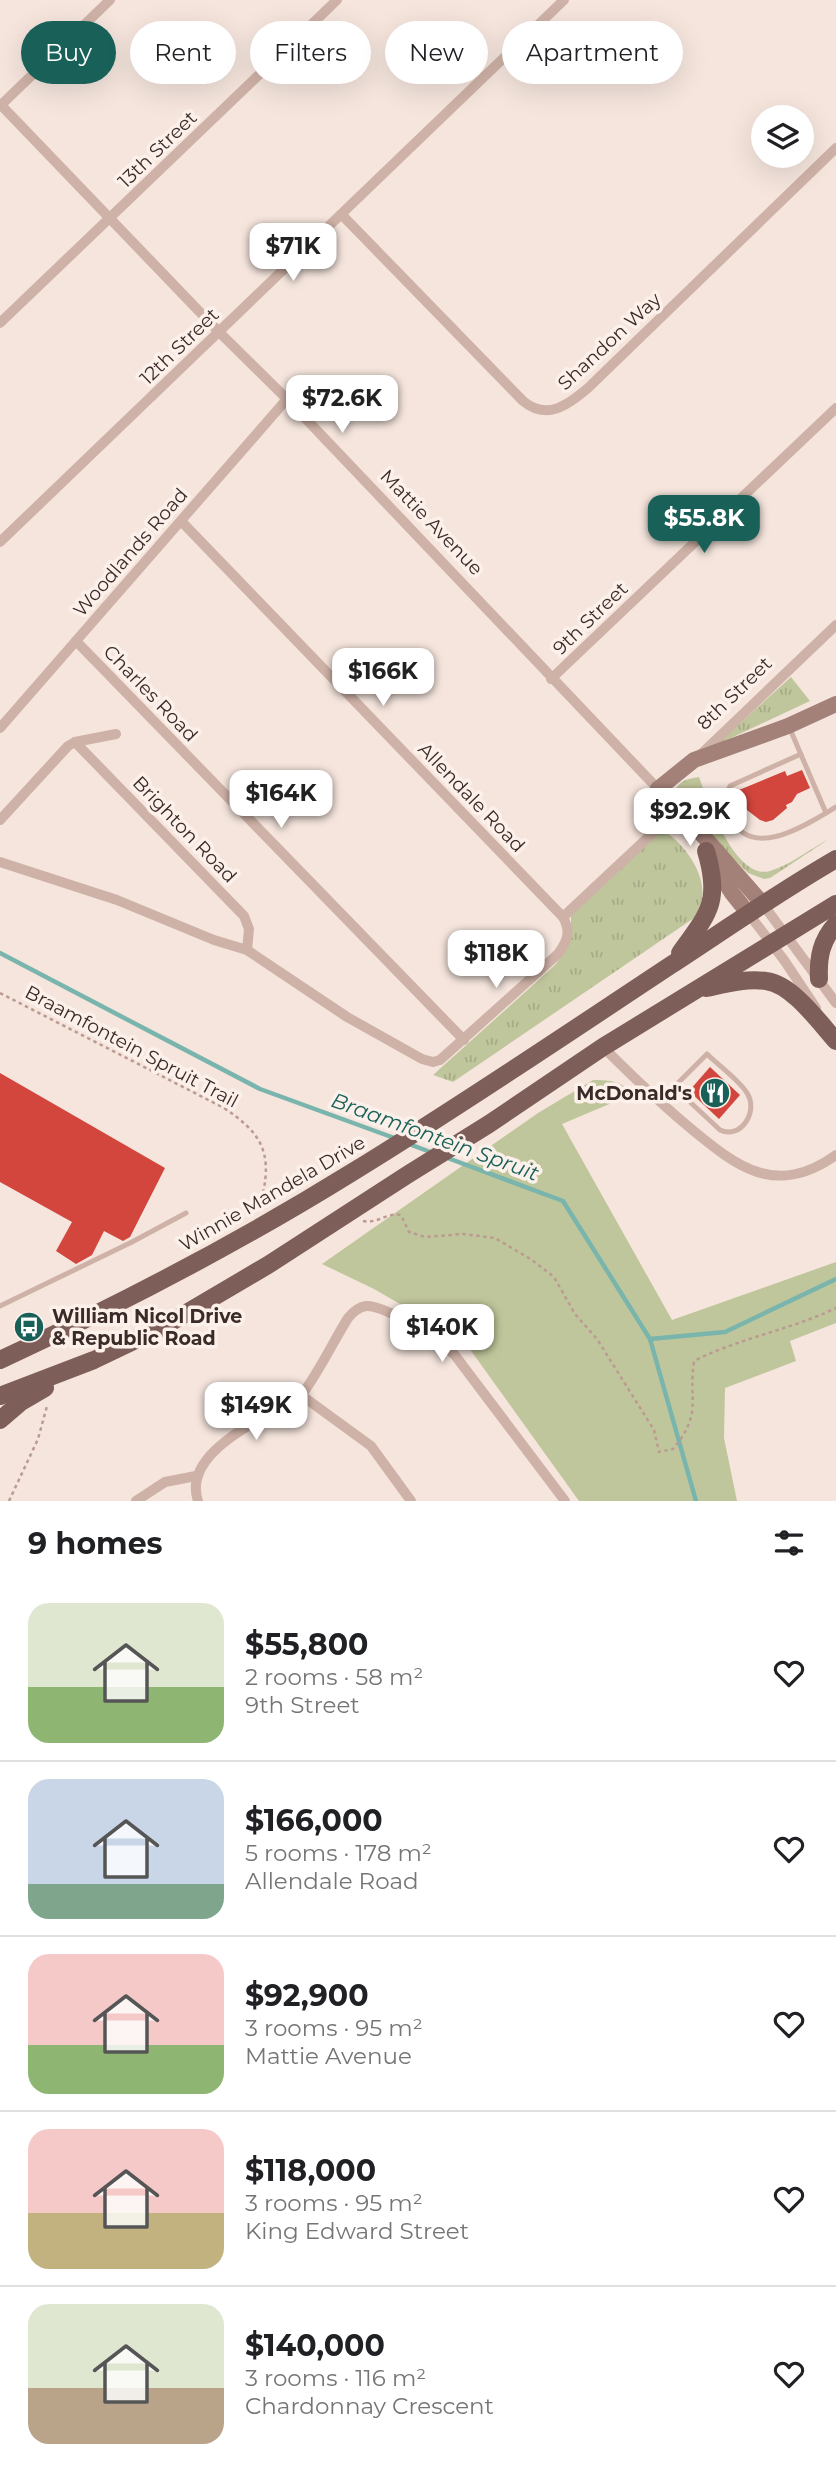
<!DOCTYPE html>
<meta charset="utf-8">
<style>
:root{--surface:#fff;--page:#f6f6f6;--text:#202124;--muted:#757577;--line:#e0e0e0;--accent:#196158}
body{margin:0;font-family:Montserrat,sans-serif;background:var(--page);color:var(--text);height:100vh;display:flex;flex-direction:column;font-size:26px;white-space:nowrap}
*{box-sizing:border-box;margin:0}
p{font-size:23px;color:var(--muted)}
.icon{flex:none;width:38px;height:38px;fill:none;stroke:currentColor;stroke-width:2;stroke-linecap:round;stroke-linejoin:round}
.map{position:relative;height:1501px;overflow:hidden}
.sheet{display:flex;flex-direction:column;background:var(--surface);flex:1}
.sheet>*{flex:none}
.guide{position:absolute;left:21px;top:21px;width:794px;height:63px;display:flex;gap:14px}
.fabs{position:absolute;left:751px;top:105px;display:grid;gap:14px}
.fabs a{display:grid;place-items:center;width:63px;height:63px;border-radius:50%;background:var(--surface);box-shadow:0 7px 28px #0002;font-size:35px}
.price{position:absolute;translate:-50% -60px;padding:0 16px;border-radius:14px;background:#fff;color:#222;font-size:23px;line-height:46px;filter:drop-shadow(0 2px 4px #0008)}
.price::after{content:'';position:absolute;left:50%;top:42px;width:21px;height:16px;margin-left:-10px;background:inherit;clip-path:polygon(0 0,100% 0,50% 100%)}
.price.current{background:var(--accent);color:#fff}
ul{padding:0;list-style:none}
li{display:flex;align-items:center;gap:21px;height:175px;padding:0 28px}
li+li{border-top:2px solid var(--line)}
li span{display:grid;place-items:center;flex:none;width:196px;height:140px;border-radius:21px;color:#555}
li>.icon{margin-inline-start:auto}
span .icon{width:84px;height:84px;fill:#fffc;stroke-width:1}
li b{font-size:30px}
h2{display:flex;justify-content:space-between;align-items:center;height:84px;padding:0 28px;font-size:30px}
.tag{padding:0 24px;border-radius:32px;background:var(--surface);box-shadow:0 7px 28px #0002;font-size:24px;line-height:63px}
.tag.current{background:var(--accent);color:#fff}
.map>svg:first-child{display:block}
.grass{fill:url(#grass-tufts)}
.park{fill:#c0c69b}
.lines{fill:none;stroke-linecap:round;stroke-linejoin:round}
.stream{stroke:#79b5ac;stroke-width:4.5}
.building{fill:#d2463e}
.path{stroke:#bb9b91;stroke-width:2.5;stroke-dasharray:3.5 3.5;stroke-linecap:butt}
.lane{stroke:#cfb2a7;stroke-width:5}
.street{stroke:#cfb2a7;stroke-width:10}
.secondary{stroke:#a38078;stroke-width:16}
.primary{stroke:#7e5e58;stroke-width:18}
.labels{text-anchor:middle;stroke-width:7;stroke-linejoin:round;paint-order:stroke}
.street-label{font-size:19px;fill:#3b2b28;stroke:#fcf0ea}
.poi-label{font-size:19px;font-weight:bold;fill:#3b2b28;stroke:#fcf0ea;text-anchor:end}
.water-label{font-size:21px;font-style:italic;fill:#196158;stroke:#fcf0ea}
</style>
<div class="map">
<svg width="836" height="1501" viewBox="0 0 836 1501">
<defs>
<pattern id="grass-tufts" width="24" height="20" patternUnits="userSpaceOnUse" patternTransform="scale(1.75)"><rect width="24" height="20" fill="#c0c69b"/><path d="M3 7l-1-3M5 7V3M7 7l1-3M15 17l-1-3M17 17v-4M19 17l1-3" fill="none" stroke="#a6aa86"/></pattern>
</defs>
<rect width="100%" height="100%" fill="#f5e5dd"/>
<g class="grass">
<polygon points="791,677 810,701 716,745"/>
<path d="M699,777C708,802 736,881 770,871C790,865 810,849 829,839L770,878L764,879L748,873L677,802L674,794C678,781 686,779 699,777Z"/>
<path d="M661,829C682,841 706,872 702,898C701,905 697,912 694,918L453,1082L433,1075L554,966C572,946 571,937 571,911Z"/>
</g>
<path class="park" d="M593,1080C611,1080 621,1081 633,1094L562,1124L672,1320L836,1262V1323L790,1341L796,1361L725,1388L724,1438L737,1501H579L464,1341L374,1289L322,1264L538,1113Z"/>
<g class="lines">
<g class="stream">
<polyline points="0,953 260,1089 397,1139"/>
<polyline points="409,1144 433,1153"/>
<polyline points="445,1157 563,1201 650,1339 696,1501"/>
<polyline points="650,1339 725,1332 836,1279"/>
</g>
</g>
<g class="building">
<polygon points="802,770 810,788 797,794 792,802 786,805 787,808 773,820 766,822 760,820 747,810 739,790 785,771 787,776"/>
<polygon points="710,1067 740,1095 719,1119 689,1091"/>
<polygon points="0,1073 165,1168 130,1237 123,1241 104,1231 92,1255 76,1264 56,1251 72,1222 0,1182"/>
</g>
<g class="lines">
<g class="path">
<path d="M0,993L224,1108C260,1132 272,1151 263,1193L269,1203"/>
<path d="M363,1221C378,1224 387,1212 401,1215L409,1232L425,1237L463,1234L495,1238L532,1260L554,1277L575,1314L597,1339L654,1430L659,1452L673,1449C703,1413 688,1401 694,1361C739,1338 790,1330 836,1308"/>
<polyline points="9,1501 38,1439 47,1406"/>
</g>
<g class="lane">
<polyline points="790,729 826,813"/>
<path d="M801,754L730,786C725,794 726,809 731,818C752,862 809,823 836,807"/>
<path d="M659,1102L707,1054C718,1065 739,1080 747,1093C759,1111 741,1140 720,1130L674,1087"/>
<polyline points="0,1306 132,1242 186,1213"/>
</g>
<g class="street">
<polyline points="0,104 219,332 287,399 658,789"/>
<polyline points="0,106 110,0"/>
<path d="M342,215L523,401C547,421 568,405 588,388L836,148"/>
<polyline points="0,323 337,0"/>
<polyline points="0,542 564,0"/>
<polyline points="76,641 464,1040"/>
<polyline points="551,679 836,408"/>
<polyline points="0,728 287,399"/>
<polyline points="75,742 244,916 249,929 247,950"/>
<polyline points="699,756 836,625"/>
<polyline points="0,820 68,746 75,742 116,734"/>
<path d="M0,862L117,900L214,940L247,950L347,1017L422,1059L433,1062L440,1060L558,954C568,940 571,932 563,917L181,521"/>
<polyline points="762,903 836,1003"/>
<polyline points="748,913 784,960 816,1008"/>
<polyline points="563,917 656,830"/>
<path d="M603,1047C631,1075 659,1102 689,1127C737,1167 776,1198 836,1155"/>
<polyline points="301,1395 371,1446 411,1501"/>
<polyline points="136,1501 165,1482 196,1476"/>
<path d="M198,1501C183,1457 248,1426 280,1407C287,1403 298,1399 303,1393C320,1370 333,1342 348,1318C353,1312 358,1307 366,1306C387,1305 438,1341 454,1354L565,1501"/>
</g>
<g class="secondary">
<polyline points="658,789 694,760 788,726 836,704"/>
<polyline points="658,789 699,831 762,903"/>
<polyline points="709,855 732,893 748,913"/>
</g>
<g class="primary">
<path d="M680,953C709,913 721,901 706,851"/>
<path d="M819,979C818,957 821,941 836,924"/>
<path d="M706,988C725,984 746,978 766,981C792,984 819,1022 836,1041"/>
<path d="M0,1360C121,1304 238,1243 351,1173C459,1107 565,1035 671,965C726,929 779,892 836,859"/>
<polyline points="0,1396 94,1360 161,1328 268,1265 407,1175 489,1124 603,1047 836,904"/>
<polyline points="0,1420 21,1402 45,1388"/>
</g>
</g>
<defs>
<g id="restaurant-disc" transform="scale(1.575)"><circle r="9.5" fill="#196158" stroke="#fcf0ea"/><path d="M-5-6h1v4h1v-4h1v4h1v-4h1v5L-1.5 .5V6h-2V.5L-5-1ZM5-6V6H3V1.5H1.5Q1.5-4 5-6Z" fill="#fff"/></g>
<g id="bus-disc" transform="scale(1.575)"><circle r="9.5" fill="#196158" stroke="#fcf0ea"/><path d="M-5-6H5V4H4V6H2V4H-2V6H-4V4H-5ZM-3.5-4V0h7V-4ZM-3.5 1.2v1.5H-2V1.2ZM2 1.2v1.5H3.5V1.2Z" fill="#fff"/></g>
</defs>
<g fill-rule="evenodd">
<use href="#restaurant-disc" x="715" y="1093"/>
<use href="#bus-disc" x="29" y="1327"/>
</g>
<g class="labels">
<g class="street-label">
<text transform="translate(157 149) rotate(-44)" y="7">13th Street</text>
<text transform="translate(609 341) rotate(-43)" y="7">Shandon Way</text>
<text transform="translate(179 346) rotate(-44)" y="7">12th Street</text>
<text transform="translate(432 522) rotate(46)" y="7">Mattie Avenue</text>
<text transform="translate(130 552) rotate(-49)" y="7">Woodlands Road</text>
<text transform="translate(590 618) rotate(-44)" y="7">9th Street</text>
<text transform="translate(151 693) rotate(46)" y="7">Charles Road</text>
<text transform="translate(734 693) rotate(-44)" y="7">8th Street</text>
<text transform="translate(472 797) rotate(46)" y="7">Allendale Road</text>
<text transform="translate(185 829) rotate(46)" y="7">Brighton Road</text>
<text transform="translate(132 1046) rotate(28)" y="7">Braamfontein Spruit Trail</text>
<text transform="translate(272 1193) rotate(-30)" y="7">Winnie Mandela Drive</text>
</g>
<g class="poi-label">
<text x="692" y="1100">McDonald's</text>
<text x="52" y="1323" text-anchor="start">William Nicol Drive<tspan x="52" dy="22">&amp; Republic Road</tspan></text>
</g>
<g class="water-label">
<text transform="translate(435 1137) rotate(20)" y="7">Braamfontein Spruit</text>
</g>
</g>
</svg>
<div class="fabs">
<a><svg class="icon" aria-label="layers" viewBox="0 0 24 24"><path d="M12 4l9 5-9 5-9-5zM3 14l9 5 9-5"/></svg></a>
</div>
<b class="price" style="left:293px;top:283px">$71K</b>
<b class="price" style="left:342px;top:435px">$72.6K</b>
<b class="price current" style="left:704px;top:555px">$55.8K</b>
<b class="price" style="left:383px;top:708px">$166K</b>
<b class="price" style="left:281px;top:830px">$164K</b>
<b class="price" style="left:690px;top:848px">$92.9K</b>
<b class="price" style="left:496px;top:990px">$118K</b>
<b class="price" style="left:442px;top:1364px">$140K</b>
<b class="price" style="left:256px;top:1442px">$149K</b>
<div class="guide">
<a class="tag current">Buy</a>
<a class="tag">Rent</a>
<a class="tag">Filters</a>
<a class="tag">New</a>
<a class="tag">Apartment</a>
</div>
</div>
<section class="sheet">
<h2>9 homes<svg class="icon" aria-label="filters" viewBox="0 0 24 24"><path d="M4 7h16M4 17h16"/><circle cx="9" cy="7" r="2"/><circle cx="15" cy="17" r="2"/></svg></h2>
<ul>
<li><span style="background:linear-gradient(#dfe7d0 60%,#8fb573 0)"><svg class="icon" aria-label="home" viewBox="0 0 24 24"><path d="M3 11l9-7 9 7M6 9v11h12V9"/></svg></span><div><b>$55,800</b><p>2 rooms · 58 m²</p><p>9th Street</p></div><svg class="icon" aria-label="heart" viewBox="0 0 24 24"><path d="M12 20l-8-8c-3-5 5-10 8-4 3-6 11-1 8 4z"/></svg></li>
<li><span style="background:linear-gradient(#c9d6e8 75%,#7fa58c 0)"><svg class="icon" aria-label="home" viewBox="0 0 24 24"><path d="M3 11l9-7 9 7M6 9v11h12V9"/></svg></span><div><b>$166,000</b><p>5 rooms · 178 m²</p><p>Allendale Road</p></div><svg class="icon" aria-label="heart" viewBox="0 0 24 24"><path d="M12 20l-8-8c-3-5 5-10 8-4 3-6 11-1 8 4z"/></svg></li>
<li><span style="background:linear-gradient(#f6c9c9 65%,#8fb573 0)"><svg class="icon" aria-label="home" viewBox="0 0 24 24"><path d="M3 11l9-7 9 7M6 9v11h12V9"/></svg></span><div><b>$92,900</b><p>3 rooms · 95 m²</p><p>Mattie Avenue</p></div><svg class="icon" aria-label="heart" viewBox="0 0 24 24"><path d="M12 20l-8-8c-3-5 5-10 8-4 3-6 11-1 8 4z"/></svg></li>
<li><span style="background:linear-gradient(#f6c9c9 60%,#c2b280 0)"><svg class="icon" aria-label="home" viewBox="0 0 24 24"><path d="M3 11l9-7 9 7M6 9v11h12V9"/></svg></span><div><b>$118,000</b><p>3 rooms · 95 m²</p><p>King Edward Street</p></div><svg class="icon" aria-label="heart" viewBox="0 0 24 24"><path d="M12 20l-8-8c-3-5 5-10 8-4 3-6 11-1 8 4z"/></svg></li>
<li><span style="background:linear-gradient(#dfe7d0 60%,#b9a48a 0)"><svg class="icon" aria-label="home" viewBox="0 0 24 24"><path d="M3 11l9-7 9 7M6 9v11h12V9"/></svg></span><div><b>$140,000</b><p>3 rooms · 116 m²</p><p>Chardonnay Crescent</p></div><svg class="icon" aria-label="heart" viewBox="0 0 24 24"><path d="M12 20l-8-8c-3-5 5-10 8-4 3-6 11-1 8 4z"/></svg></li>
</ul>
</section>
